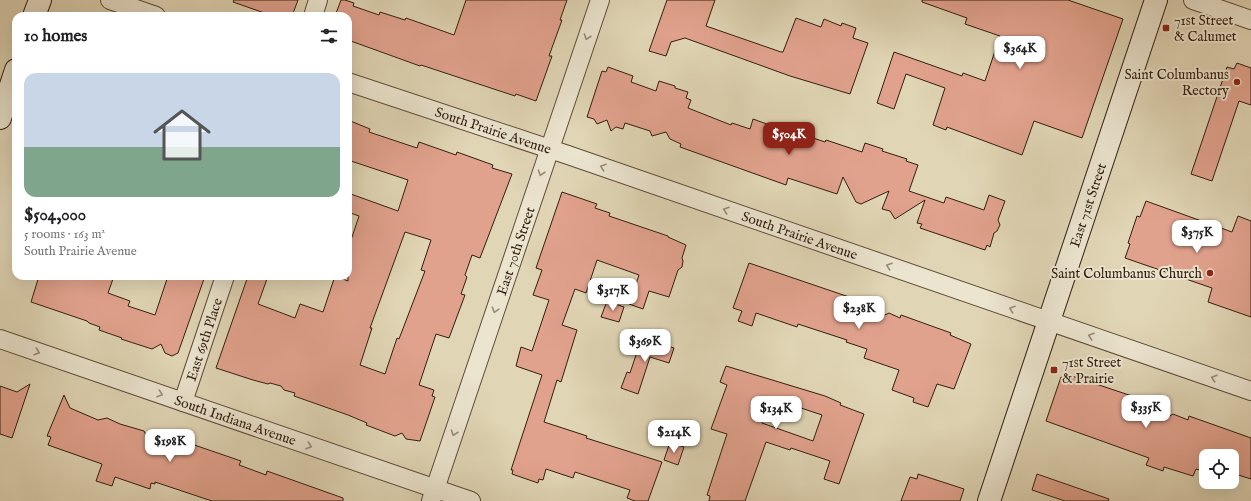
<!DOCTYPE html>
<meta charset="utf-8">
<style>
:root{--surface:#fff;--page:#f6f6f6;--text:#202124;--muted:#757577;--accent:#8f2418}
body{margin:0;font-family:"IM FELL English",serif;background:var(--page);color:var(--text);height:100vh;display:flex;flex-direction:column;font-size:15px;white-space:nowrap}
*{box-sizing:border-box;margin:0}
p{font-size:13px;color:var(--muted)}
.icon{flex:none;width:22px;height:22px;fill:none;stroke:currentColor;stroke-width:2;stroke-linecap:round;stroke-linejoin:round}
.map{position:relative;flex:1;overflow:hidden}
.panel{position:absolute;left:12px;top:12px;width:340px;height:268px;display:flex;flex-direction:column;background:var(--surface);border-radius:12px;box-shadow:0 4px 16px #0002}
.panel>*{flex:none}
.buttons{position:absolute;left:1199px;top:449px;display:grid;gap:8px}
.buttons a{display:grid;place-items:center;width:40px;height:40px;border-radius:8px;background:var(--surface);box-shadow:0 4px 16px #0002;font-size:20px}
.price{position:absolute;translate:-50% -34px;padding:0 9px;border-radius:8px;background:#fff;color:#222;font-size:13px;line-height:26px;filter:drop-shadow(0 1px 2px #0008)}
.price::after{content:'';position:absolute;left:50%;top:24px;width:12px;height:9px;margin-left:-6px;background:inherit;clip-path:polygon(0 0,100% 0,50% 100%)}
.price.selected{background:var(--accent);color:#fff}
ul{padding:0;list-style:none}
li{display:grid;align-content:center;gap:8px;height:212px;padding:0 12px}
li span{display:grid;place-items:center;height:124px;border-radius:12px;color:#555}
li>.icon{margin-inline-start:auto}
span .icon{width:72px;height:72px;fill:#fffc;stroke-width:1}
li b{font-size:17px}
h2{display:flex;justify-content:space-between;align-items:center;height:48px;padding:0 12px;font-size:17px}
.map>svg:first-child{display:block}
.building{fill:#e1a28d;stroke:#321e0f;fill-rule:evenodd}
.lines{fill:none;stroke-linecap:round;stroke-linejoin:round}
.street-casing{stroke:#5e4c38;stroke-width:20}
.secondary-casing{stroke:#321e0f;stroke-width:24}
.street{stroke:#ebe4cf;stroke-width:18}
.secondary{stroke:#ebe4cf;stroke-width:22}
.oneway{stroke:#988b79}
.poi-dot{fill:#8f2418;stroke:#ebe4cf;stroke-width:1.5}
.labels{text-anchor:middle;stroke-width:4;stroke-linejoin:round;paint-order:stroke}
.poi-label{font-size:14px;fill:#321e0f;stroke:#ebe4cf;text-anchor:start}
.street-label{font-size:14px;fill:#321e0f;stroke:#ebe4cf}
</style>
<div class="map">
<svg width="1251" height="501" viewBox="0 0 1251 501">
<rect width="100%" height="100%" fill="#e0d5b5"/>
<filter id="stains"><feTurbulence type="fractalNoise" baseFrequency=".005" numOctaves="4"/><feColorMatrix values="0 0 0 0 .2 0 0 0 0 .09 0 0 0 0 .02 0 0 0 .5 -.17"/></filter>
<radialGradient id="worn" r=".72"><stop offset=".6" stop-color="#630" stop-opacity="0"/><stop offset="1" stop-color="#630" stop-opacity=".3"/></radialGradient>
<g class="building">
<polygon points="234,0 298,0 292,16 273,16 233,2"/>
<polygon points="341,0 345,0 354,3 353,6 379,15 380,12 405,20 406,18 454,35 466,0 567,0 560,20 562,20 549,56 552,56 536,101 516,94 515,96 421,65 420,66 348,40 348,16 335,16"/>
<polygon points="667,0 715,0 706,26 781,52 783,52 796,18 821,27 824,19 841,26 842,23 856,28 853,38 868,43 850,94 790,76 685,38 671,42 666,56 649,51"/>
<polygon points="922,0 1068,0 1123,19 1082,138 1034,121 1022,155 947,127 946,130 933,125 945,88 906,74 894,109 877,103 894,52 962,76 963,73 985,81 1000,36 965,24 967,18 922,2"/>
<polygon points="1237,63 1251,68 1251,105 1239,101 1212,181 1191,174 1227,67 1234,69"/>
<polygon points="608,67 633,76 631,82 656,91 659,81 675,86 675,88 688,92 686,98 691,100 688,108 731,125 732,123 750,129 753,119 786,131 787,129 825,142 826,140 862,152 865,143 883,149 882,151 907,159 906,161 918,165 909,191 944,203 946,197 984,210 989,195 1005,201 998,220 1000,225 997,231 994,233 990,247 987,245 985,250 920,228 922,224 917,223 925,200 895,219 890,211 882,209 889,191 861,204 856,202 843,177 837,194 788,178 786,185 680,147 681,144 670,139 666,132 652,136 650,131 625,123 623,129 616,127 611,131 607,120 597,124 594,119 587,117 602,71 606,72"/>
<path d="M348,120L370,129L369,132L417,148L419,142L456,155L457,152L493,165L492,168L512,174L480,258L472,255L465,275L467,277L461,294L465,295L449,338L436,334L419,385L434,390L432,396L435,397L420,441L406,439L402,433L395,436L366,425L367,423L348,415L294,396L295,393L284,390L281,386L270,383L268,384L253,380L216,368L248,276H268L258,304L295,318L300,304L323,312L335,276L348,281V249L359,216L348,212V193L398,211L408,180L348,160ZM405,232L431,240L421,270L425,271L399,339L397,338L385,374L360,365L372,328H370Z"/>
<polygon points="562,192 597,204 595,208 610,213 609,216 668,236 668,237 686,245 682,258 683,261 682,267 678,270 669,297 649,291 643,309 629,304 639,275 597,260 586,293 575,289 562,325 577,330 561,382 557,380 544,422 587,436 586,438 662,462 648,501 635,501 627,498 630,490 575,472 573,478 546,469 543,480 539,479 538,483 512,474 513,470 511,470 542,375 516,366 521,347 532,351 549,300 533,295 542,270 536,268"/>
<polygon points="1146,201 1232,232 1238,216 1251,221 1251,317 1208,302 1212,288 1125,258 1130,244 1128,243 1137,216 1140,217"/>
<polygon points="749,263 858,300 855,307 885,315 889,313 900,318 901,315 951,333 950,335 971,344 954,389 937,384 928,407 913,402 914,398 892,390 899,370 864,358 867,349 846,342 847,340 798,324 797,327 756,313 752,326 738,321 742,311 733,308"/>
<polygon points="39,276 114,276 108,293 130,301 128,306 155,315 168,276 205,276 178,353 172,356 165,353 161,344 152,349 121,339 122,338 99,330 100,327 89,323 87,321 31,302"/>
<polygon points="607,301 624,307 619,322 601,317"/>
<polygon points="642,337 674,348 669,363 650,357 638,394 621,388 627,372 630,373"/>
<path d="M726,366L825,396L841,403L840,405L864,414L839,484L824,479L830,461L791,448L790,450L766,442L745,501H709L710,496L707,495L727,434L711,429L727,385L720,382ZM771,398L822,415L813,441L762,423Z"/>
<polygon points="1072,376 1135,397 1134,400 1170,416 1173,414 1188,420 1189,416 1251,438 1251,479 1232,473 1232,456 1206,456 1206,472 1196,469 1193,476 1164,467 1163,471 1146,465 1149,458 1046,421 1061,377 1071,380"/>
<polygon points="30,384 12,438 0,434 0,386 17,392"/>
<polygon points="64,395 70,408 98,420 107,418 120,424 144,431 146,435 158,438 163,436 173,441 174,438 241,461 239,465 266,475 267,471 343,498 343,501 212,501 155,482 155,484 151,483 150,489 115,477 112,486 96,481 102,464 48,445 51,437 47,436"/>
<polygon points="670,442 684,447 678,465 664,460"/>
<polygon points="918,474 964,489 960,501 901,501 910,477 917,479"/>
<polygon points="1037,474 1109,499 1108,501 1065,501 1032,490"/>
</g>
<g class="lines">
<g class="street-casing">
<g id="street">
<polyline points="110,0 156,16"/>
<polyline points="1193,0 1251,20"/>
<polyline points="313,16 318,0"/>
<path id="s1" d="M348,82L568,155L1251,391"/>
<path id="s2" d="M0,339L471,501"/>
<path id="s3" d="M183,402L225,276"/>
<path id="s4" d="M431,501L600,0"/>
</g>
</g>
<g class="secondary-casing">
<g id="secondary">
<polyline points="34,16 40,0"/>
<polyline points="0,118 16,70"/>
<path id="s5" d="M989,501L1156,0"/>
</g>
</g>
<use href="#street" class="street"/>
<use href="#secondary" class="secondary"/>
</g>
<defs><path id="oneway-chevron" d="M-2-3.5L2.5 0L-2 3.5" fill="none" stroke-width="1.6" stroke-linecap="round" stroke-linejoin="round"/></defs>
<g class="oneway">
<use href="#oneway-chevron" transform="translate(587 37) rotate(109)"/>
<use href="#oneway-chevron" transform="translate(603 167) rotate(-161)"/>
<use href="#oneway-chevron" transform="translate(541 173) rotate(109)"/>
<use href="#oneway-chevron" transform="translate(726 210) rotate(-161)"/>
<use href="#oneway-chevron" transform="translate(889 266) rotate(-161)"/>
<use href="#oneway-chevron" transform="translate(1012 309) rotate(-161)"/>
<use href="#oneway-chevron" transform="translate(495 310) rotate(108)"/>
<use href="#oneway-chevron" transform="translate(1091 336) rotate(-161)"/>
<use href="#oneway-chevron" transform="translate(37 352) rotate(19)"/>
<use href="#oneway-chevron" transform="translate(1214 378) rotate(-161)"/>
<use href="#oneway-chevron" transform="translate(160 394) rotate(19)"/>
<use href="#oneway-chevron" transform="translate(454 433) rotate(109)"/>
<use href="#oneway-chevron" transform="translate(309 446) rotate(19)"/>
</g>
<g class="poi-dot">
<rect x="1162" y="24" width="8" height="8" rx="2"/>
<circle cx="1237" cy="82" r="4"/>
<circle cx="1210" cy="273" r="4"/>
<rect x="1050" y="366" width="8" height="8" rx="2"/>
</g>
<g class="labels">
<g class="poi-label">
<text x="1174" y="25">71st Street<tspan x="1174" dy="16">&amp; Calumet</tspan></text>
<text x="1229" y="79" text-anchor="end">Saint Columbanus<tspan x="1229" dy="16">Rectory</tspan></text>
<text x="1202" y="278" text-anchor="end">Saint Columbanus Church</text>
<text x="1062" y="367">71st Street<tspan x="1062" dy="16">&amp; Prairie</tspan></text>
</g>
<g class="street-label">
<text dy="5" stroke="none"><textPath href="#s1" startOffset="153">South Prairie Avenue</textPath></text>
<text dy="5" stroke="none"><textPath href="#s5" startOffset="312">East 71st Street</textPath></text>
<text dy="5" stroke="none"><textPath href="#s1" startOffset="477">South Prairie Avenue</textPath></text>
<text dy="5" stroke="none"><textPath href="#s4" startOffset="264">East 70th Street</textPath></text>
<text dy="5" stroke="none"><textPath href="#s3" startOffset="66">East 69th Place</textPath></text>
<text dy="5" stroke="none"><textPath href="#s2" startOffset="249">South Indiana Avenue</textPath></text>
</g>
</g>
<rect width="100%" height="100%" filter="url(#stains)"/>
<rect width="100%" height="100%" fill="url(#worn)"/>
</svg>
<div class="buttons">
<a><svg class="icon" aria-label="locate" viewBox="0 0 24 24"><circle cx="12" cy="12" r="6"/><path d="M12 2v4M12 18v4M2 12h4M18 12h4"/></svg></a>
</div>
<b class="price" style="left:1020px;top:70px">$364K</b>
<b class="price selected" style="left:789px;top:156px">$504K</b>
<b class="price" style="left:1197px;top:254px">$375K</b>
<b class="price" style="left:613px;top:312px">$317K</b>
<b class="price" style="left:859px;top:330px">$238K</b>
<b class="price" style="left:645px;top:363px">$369K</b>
<b class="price" style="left:1146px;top:429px">$335K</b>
<b class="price" style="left:776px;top:430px">$134K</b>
<b class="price" style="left:674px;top:454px">$214K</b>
<b class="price" style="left:170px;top:463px">$198K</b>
<section class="panel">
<h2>10 homes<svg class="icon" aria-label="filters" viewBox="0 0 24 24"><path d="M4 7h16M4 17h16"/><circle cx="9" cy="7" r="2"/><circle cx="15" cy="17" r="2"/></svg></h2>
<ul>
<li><span style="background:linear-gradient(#c9d6e8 60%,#7fa58c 0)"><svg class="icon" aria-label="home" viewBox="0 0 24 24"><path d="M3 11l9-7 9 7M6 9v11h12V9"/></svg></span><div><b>$504,000</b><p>5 rooms · 163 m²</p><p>South Prairie Avenue</p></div></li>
</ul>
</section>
</div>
